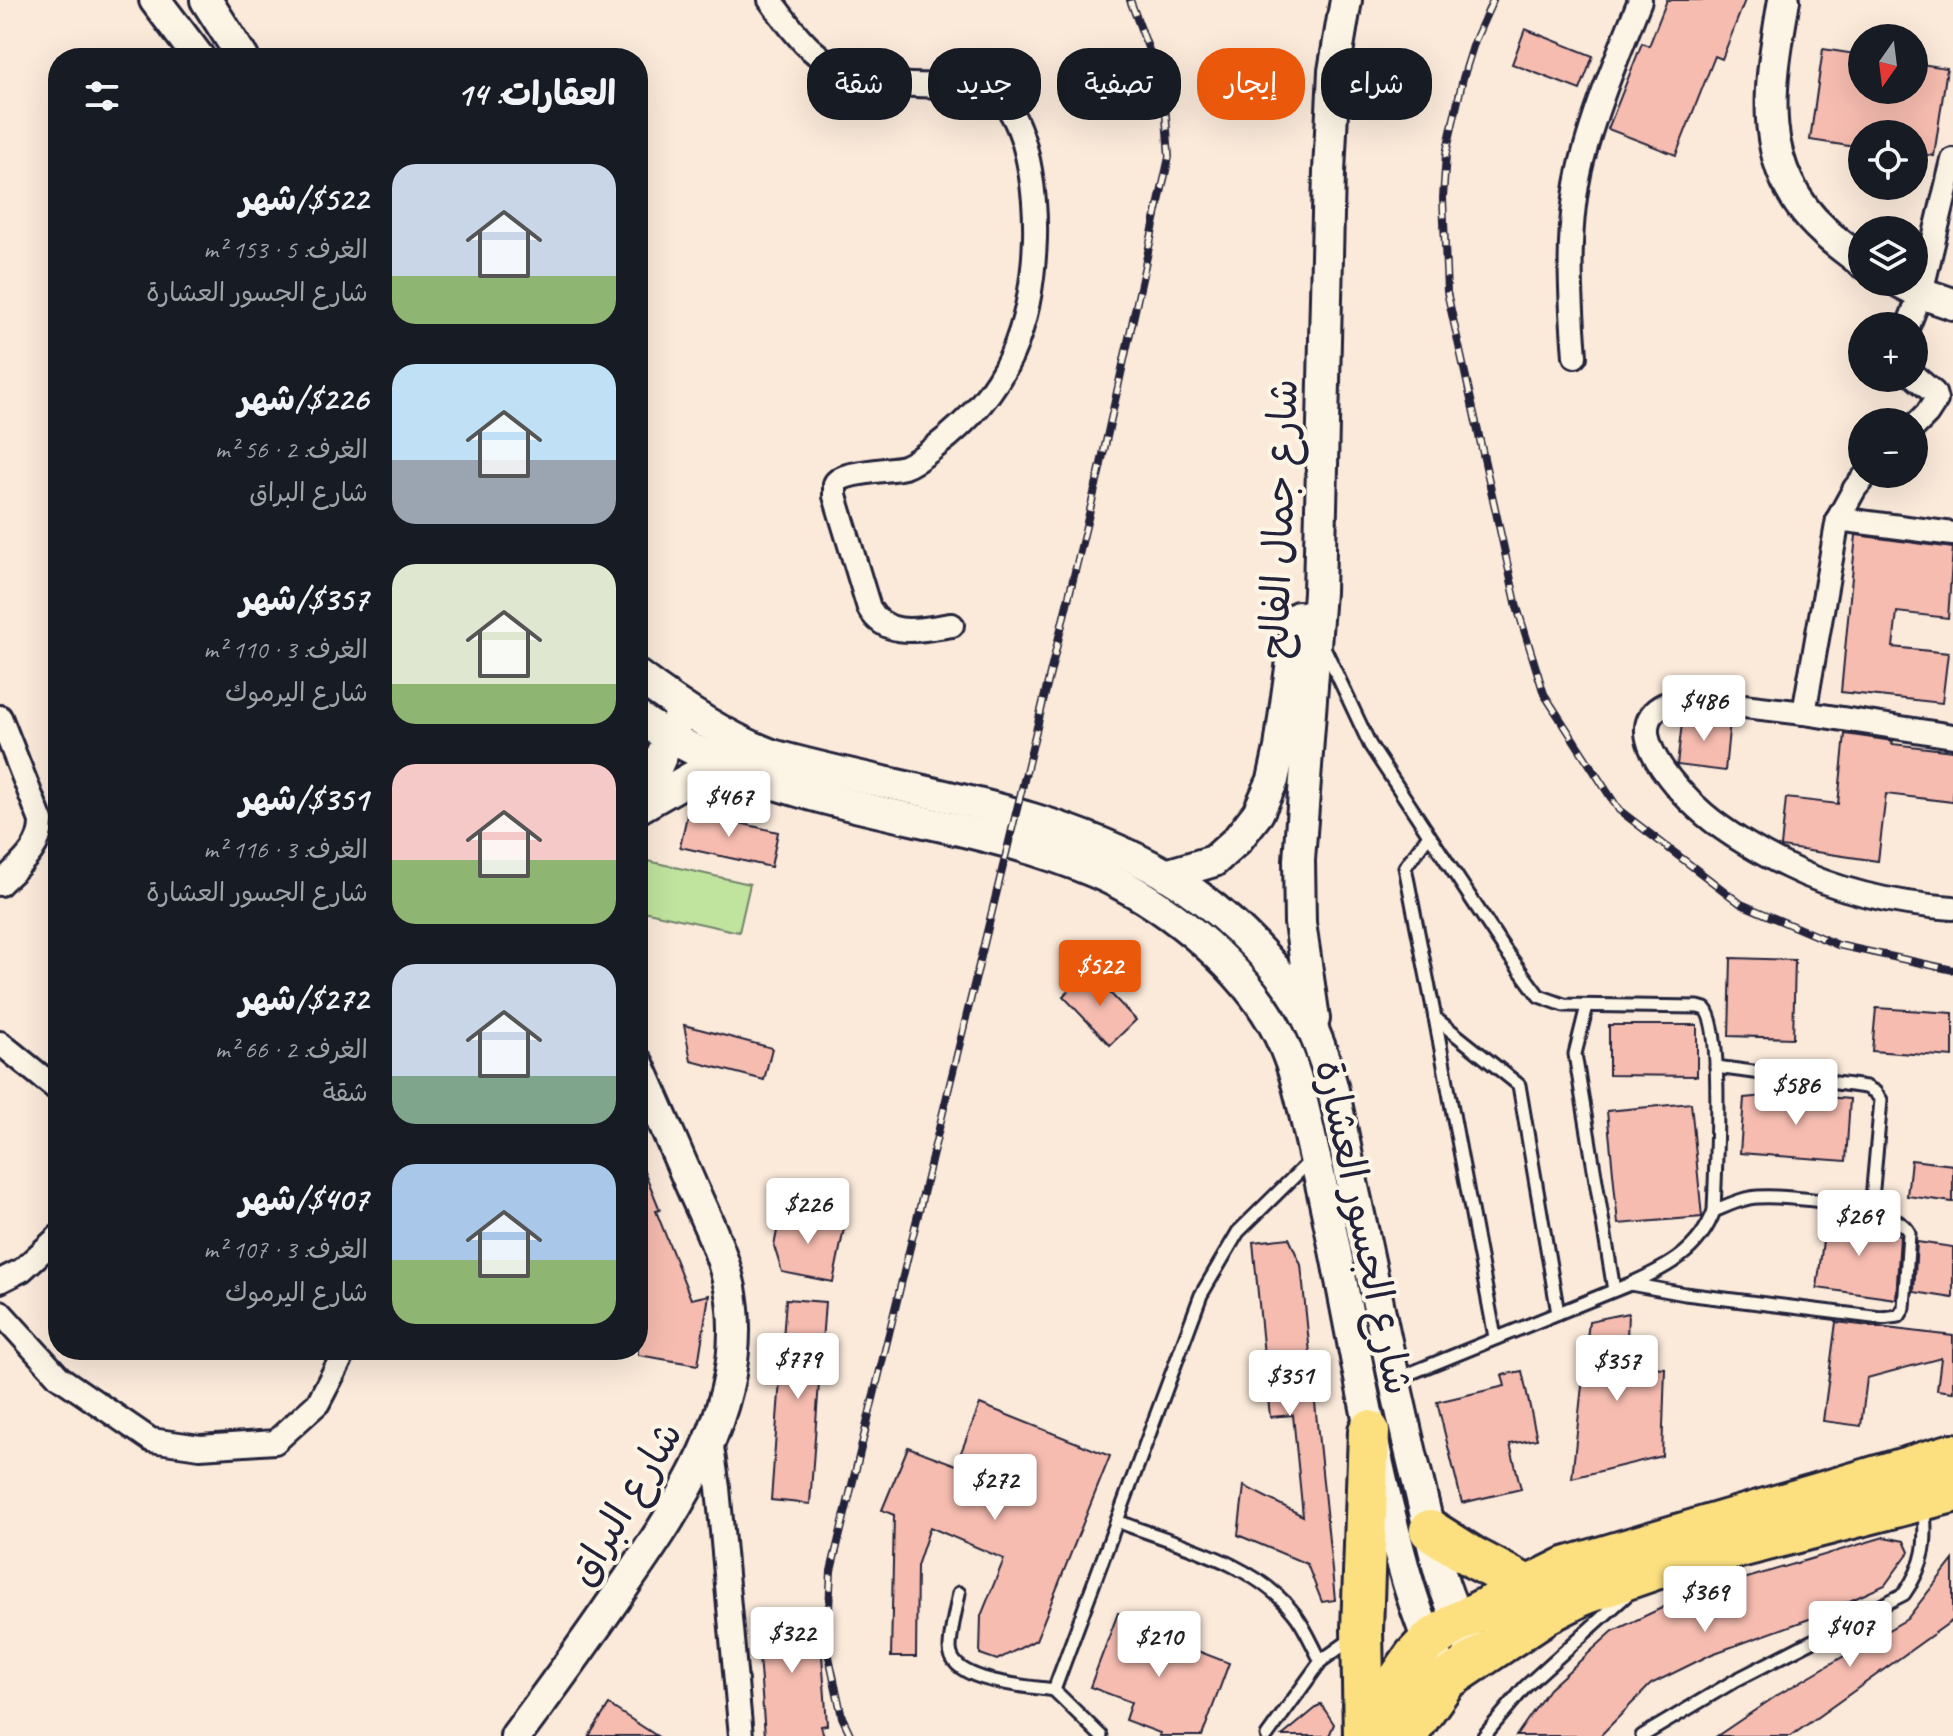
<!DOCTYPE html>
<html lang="ar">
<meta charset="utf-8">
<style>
:root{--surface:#171b24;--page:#242831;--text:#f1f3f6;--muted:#9ea1a6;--accent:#ea580c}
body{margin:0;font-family:Caveat,"Playpen Sans Arabic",sans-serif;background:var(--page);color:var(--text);direction:rtl;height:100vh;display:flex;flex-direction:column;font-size:30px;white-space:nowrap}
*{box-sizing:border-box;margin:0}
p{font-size:26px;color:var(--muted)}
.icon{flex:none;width:44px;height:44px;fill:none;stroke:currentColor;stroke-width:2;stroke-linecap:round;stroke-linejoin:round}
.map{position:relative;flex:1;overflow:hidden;direction:ltr}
.side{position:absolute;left:48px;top:48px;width:600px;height:1312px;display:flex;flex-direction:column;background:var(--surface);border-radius:32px;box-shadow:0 8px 32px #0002;direction:rtl}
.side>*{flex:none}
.top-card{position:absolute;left:672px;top:48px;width:760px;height:72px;direction:rtl;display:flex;gap:16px}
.needle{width:52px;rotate:194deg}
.controls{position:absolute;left:1848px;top:24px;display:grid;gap:16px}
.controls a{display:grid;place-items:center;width:80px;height:80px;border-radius:50%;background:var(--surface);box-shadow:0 8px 32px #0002;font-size:40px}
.price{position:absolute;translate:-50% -68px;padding:0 18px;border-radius:8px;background:#fff;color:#222;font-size:26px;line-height:52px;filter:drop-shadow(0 2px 4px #0008)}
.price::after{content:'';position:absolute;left:50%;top:48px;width:24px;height:18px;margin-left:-12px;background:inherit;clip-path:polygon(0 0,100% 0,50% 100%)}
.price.current{background:var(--accent);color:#fff}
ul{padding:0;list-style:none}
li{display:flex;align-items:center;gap:24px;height:200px;padding:0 32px}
li span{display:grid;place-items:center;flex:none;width:224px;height:160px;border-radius:24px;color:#555}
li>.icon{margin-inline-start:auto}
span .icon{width:96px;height:96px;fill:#fffc;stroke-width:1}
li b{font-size:34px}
h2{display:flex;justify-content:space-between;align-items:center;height:96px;padding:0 32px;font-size:34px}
.chip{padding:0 28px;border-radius:32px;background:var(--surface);box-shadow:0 8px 32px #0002;font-size:28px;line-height:72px}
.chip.current{background:var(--accent);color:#fff}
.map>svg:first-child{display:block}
.pitch{fill:#c0e49e;stroke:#71836c;stroke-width:2}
.building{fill:#f6bcb0;stroke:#22223b;stroke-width:2}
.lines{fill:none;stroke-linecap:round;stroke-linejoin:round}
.lane-casing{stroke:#22223b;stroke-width:17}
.street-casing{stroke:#22223b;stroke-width:28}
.secondary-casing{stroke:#22223b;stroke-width:36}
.highway-casing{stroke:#22223b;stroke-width:46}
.lane{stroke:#fcf5e5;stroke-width:11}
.street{stroke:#fcf5e5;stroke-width:22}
.secondary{stroke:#fcf5e5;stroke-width:30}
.highway{stroke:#fce080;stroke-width:40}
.rail-casing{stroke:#22223b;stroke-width:8}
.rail{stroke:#fcf5e5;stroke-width:5;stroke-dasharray:15;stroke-linecap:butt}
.labels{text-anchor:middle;stroke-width:8;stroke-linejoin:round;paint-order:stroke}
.street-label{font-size:40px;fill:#22223b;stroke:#fcf5e5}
</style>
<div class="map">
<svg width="1953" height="1736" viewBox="0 0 1953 1736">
<rect width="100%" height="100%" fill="#fbeada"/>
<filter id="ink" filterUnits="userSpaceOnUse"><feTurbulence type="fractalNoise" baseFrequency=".0125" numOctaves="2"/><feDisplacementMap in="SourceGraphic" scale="16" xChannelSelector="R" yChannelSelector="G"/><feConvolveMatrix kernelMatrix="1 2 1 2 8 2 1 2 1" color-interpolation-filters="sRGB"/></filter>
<g filter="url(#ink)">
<polygon class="pitch" points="639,859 750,884 739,932 638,910"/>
<g class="building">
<polygon points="1667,0 1745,0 1722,59 1715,56 1676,155 1608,129 1642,43 1649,46"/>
<polygon points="1525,29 1593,56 1580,90 1512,64"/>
<polygon points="1823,49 1862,55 1862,90 1914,90 1914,63 1947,68 1934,156 1914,153 1914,134 1862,134 1862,148 1810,140"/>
<polygon points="1856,535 1953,548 1948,618 1897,612 1893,647 1948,653 1942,703 1841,692"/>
<polygon points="1683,715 1730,720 1725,771 1677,765"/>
<polygon points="1845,734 1893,741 1892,744 1953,751 1953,802 1886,794 1878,861 1781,847 1786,798 1838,804"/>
<polygon points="688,811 778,832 771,867 680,847"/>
<polygon points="1731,958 1795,960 1793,1038 1729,1036"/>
<polygon points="1089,971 1136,1020 1110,1045 1063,996"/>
<polygon points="1876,1008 1953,1013 1953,1057 1872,1051"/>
<polygon points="684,1025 772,1048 764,1080 691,1061"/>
<polygon points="1609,1025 1697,1025 1697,1076 1609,1075"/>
<polygon points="1787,1094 1850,1099 1846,1161 1740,1153 1744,1098"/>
<polygon points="1691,1103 1702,1217 1618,1224 1607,1111"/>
<polygon points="638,1156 660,1210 656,1211 691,1299 709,1295 698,1365 638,1355"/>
<polygon points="1911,1160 1953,1165 1953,1202 1907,1196"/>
<polygon points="781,1211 845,1224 833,1282 782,1272 774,1246"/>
<polygon points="1826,1217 1885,1225 1900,1236 1896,1299 1817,1288"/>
<polygon points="1289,1238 1301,1265 1335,1600 1322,1602 1307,1564 1238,1535 1244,1486 1303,1516 1293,1415 1270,1417 1253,1242"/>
<polygon points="1917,1242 1953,1247 1953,1298 1914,1292"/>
<polygon points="786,1299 825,1302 810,1504 771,1500"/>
<polygon points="1628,1313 1626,1366 1665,1368 1662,1456 1572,1478 1589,1321"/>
<polygon points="1836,1322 1953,1336 1953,1392 1937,1390 1941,1358 1867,1378 1861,1426 1823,1421"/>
<polygon points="1522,1371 1537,1439 1510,1444 1521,1489 1462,1503 1437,1402 1505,1386 1502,1375"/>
<polygon points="980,1404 1110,1456 1036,1640 997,1660 980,1654 981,1616 1004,1559 930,1527 917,1566 916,1657 891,1657 894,1515 882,1510 908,1447 956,1465"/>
<polygon points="1884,1537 1904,1541 1909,1552 1885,1585 1812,1618 1712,1654 1651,1684 1600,1736 1516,1736 1549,1689 1613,1631 1687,1596"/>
<polygon points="1953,1560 1953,1620 1791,1736 1717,1736 1776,1696 1907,1619"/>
<polygon points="819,1613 827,1725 821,1726 824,1736 765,1736 756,1615"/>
<polygon points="1118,1613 1171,1633 1169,1640 1229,1663 1202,1736 1159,1736 1160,1733 1125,1720 1131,1702 1090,1687"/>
<polygon points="1321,1704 1334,1724 1329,1736 1282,1736"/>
<polygon points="609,1705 657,1736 589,1736"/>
</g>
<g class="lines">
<g class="lane-casing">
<g id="lane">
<path d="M1324,647L1370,745L1505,950L1539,996L1564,1005L1698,1007L1705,1009C1724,1028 1715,1176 1714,1211C1699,1251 1668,1267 1630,1284L1396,1379"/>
<polyline points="1429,835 1405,867 1435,1018 1519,1085 1558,1313"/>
<polyline points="1587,1006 1575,1054 1614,1290"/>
<polyline points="1435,1018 1495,1337"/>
<polyline points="1716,1067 1866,1087 1875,1092 1881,1100 1871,1210"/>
<path d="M1630,1284L1685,1294L1881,1318L1899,1316L1904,1308L1909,1233C1899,1205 1778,1193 1750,1198C1738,1200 1726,1206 1714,1211"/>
<path d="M1117,1521C1175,1544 1253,1561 1293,1612C1305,1626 1312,1645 1321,1661"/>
<path d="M959,1593C956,1611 950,1631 950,1649C951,1683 1029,1686 1054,1690"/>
<polyline points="1101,1736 1054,1690 1201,1295 1238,1232 1311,1160"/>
<polyline points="1267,1736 1321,1661 1353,1638"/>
<polyline points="1484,1736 1525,1687 1628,1594"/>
<path d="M1642,1736L1736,1680L1904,1594C1927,1561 1926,1543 1924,1505"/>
</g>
</g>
<g class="street-casing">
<g id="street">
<path d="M770,0C796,35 815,63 859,77C895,88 931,84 967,87C982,89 1000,97 1009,109C1030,141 1036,201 1035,238C1032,328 1008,392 935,447C926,454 915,463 904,467C891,471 840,471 835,484C835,487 835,494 835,496L869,608C887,640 922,629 952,625"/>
<polyline points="1908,326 1921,293 1953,160"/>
<path d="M1575,356C1570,292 1566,225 1582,161C1596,106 1619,53 1640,0"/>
<polyline points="1914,376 1934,393 1936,400 1927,414 1914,427"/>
<polyline points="1838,519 1855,488 1867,474"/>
<polyline points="1804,713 1838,519 1953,534"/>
<path d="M0,717L41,821C42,849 18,866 0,884"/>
<path d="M1953,736L1804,713L1684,699C1605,712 1672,787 1704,814C1726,833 1762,854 1787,866C1839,892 1896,904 1953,908"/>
<polyline points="0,1043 58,1090"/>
<polyline points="0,1281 22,1270 58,1237"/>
<polyline points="0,1312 59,1377 151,1440 200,1447 275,1442 318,1403 342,1357 340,1350"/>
<polyline points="711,1440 718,1488 741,1736"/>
</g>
</g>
<g class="secondary-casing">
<g id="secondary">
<polyline points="155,0 199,58"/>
<polyline points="206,0 243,58"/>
<path d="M1784,0C1770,83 1753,166 1824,231C1835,242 1849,251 1862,262"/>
<polyline points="1900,282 1921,293 1953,304"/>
<path d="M638,676C679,707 724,737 772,755C904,792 1043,805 1165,874C1215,903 1279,962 1305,1013C1333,1067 1341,1129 1353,1187C1374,1281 1392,1376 1415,1470C1424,1505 1431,1541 1441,1576C1450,1605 1463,1632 1476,1659"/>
<path d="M638,717C656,731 677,741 698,752C823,816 967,817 1095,872C1161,900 1237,961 1273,1023C1298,1067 1304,1114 1316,1162C1344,1279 1360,1398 1390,1515C1402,1564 1415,1614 1437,1660"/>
<polyline points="638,808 678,719"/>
<polyline points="638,808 692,777 732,770"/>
<polyline points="1166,875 1214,861 1237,840 1258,813 1273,780 1280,748 1298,617"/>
<polyline points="1314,1019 1300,923 1299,860 1319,592 1329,172 1334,71 1346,0"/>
<path d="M516,1736C549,1692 581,1648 612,1603C675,1513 753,1405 730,1288C723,1254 708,1223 694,1192C675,1149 657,1106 638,1064"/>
</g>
</g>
<g class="highway-casing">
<g id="highway">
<polyline points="1430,1530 1474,1558 1527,1586"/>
<polyline points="1364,1735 1362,1630 1369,1431"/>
<polyline points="1365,1736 1379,1708 1414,1657 1428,1642 1458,1622 1565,1568 1953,1454"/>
<polyline points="1406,1736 1446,1680 1545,1614 1586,1593 1658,1568 1953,1492"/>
</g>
</g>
<use href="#lane" class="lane"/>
<use href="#street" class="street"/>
<use href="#secondary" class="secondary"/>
<use href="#highway" class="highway"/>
<g class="rail-casing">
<g id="rail">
<polyline points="1493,0 1475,40 1463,78 1446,154 1443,198 1447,292 1517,607 1544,694 1619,810 1741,904 1838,945 1953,970"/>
<polyline points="851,1736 842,1717 827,1647 831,1571 1099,473 1169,157 1164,90 1130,0"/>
</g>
</g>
<use href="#rail" class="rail"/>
</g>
</g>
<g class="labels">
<g class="street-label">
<text transform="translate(1278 519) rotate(-88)" y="14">شارع جمال الفالح</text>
<text transform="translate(1365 1227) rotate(78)" y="14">شارع الجسور العشارة</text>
<text transform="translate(624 1503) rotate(-59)" y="14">شارع البراق</text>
</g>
</g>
</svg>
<div class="controls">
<a><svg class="needle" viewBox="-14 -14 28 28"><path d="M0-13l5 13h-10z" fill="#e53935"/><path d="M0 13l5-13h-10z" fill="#9ea1a6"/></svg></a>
<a><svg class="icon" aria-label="locate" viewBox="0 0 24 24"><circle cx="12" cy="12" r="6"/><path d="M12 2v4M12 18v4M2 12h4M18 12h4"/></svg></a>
<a><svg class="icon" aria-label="layers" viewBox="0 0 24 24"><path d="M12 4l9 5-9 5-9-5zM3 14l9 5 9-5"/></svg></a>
<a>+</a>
<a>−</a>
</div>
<b class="price" style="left:1704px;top:743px">$486</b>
<b class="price" style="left:729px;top:839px">$467</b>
<b class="price current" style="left:1100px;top:1008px">$522</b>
<b class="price" style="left:1796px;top:1127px">$586</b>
<b class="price" style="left:808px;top:1246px">$226</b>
<b class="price" style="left:1859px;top:1258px">$269</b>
<b class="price" style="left:798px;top:1401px">$779</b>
<b class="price" style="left:1617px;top:1403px">$357</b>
<b class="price" style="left:1290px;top:1418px">$351</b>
<b class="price" style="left:995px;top:1522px">$272</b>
<b class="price" style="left:1705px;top:1634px">$369</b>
<b class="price" style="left:1850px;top:1669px">$407</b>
<b class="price" style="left:792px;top:1675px">$322</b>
<b class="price" style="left:1159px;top:1679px">$210</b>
<div class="top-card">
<a class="chip">شراء</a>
<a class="chip current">إيجار</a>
<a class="chip">تصفية</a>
<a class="chip">جديد</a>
<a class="chip">شقة</a>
</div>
<section class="side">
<h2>العقارات: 14<svg class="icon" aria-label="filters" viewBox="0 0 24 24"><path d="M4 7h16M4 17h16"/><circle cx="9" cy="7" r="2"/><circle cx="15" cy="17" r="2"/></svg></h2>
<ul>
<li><span style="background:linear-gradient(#c9d6e8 70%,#8fb573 0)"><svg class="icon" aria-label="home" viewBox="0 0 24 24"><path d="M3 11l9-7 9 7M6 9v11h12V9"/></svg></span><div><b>$522/شهر</b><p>الغرف: 5 · 153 m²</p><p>شارع الجسور العشارة</p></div></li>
<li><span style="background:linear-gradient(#bfe0f5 60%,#9aa5b1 0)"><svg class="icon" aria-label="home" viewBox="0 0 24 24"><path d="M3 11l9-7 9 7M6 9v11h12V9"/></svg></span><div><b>$226/شهر</b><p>الغرف: 2 · 56 m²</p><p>شارع البراق</p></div></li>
<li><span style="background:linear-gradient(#dfe7d0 75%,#8fb573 0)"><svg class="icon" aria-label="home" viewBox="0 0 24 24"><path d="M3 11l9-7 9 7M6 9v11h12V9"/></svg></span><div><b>$357/شهر</b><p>الغرف: 3 · 110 m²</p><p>شارع اليرموك</p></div></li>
<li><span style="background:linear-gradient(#f6c9c9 60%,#8fb573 0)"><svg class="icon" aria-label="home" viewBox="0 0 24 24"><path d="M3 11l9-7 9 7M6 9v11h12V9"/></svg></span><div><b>$351/شهر</b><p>الغرف: 3 · 116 m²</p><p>شارع الجسور العشارة</p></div></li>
<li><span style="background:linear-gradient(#c9d6e8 70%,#7fa58c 0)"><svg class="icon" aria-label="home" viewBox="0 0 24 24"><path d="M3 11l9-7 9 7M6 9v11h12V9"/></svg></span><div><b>$272/شهر</b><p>الغرف: 2 · 66 m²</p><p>شقة</p></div></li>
<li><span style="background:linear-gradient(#a9c7e8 60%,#8fb573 0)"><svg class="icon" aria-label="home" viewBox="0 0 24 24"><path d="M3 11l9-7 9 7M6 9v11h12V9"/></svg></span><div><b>$407/شهر</b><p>الغرف: 3 · 107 m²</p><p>شارع اليرموك</p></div></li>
</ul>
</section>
</div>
